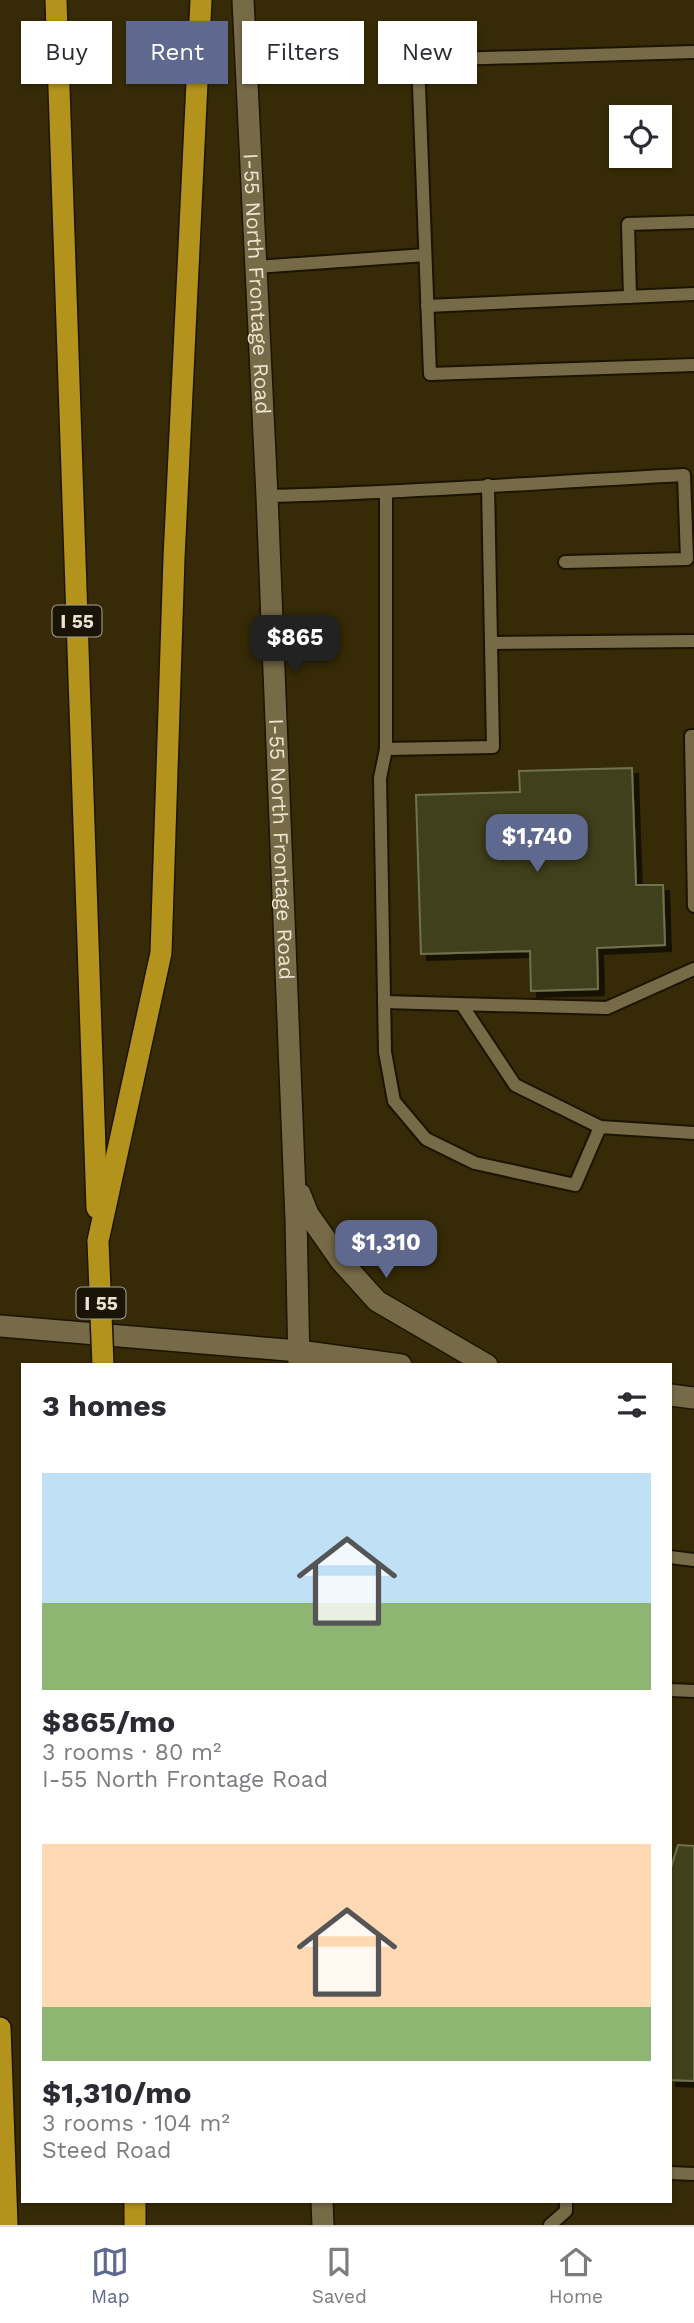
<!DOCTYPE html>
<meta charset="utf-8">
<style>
:root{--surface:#fff;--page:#f2f2f3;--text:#2b2b33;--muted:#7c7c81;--line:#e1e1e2;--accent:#5f688e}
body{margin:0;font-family:"Work Sans",sans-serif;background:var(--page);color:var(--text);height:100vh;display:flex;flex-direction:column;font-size:26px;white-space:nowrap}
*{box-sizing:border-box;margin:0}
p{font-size:23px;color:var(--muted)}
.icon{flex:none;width:38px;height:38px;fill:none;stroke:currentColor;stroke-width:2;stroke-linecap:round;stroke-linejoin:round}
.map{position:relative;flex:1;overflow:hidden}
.panel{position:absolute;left:21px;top:1363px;width:651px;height:840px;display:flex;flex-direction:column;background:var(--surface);border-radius:0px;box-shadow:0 2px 5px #0004}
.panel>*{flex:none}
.banner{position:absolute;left:21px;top:21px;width:653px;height:63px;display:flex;gap:14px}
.tools{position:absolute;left:609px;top:105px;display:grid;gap:14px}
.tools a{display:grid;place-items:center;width:63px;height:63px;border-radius:0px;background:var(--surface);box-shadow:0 2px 5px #0004;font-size:35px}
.price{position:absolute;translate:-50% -60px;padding:0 16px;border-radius:14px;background:var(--accent);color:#fff;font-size:23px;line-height:46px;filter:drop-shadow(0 2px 4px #0008)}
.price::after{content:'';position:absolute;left:50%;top:42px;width:21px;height:16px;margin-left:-10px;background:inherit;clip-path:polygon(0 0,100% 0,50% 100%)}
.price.active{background:#222;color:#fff}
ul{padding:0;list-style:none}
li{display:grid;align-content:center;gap:14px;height:371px;padding:0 21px}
li span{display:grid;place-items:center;height:217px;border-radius:0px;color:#555}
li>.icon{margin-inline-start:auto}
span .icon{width:126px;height:126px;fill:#fffc;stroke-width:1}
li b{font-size:30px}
h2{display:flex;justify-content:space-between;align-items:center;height:84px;padding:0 21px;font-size:30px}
.chip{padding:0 24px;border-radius:0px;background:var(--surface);box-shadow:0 2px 5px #0004;font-size:24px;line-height:63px}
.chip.active{background:var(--accent);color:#fff}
.menu{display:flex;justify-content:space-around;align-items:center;height:98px;border-top:2px solid var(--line);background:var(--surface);font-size:19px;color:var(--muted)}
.menu a{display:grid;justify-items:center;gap:4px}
.menu .active{color:var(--accent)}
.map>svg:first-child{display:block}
.building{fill:#3f411e;stroke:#6f724d;stroke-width:2;filter:url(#shadow)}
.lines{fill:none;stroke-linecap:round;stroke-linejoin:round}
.lane-casing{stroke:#1c1400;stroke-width:16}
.secondary-casing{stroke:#1c1400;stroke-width:24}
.highway-casing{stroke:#1c1400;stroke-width:24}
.lane{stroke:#776b47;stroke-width:12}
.secondary{stroke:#776b47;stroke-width:21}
.highway{stroke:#b3931c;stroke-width:21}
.highway-bridge-casing{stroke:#1c1400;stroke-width:24;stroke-linecap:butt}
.highway-bridge{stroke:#b3931c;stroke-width:21}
.labels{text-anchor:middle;stroke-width:5;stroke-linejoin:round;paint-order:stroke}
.shield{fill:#191406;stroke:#aba693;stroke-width:2}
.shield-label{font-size:19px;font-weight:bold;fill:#eae4d0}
.street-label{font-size:21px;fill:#eae4d0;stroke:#191406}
</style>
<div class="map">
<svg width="694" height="2225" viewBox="0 0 694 2225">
<defs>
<filter id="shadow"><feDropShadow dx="6" dy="6" stdDeviation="0" flood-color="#0009"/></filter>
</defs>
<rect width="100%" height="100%" fill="#362b06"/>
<g class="building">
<polygon points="632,768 636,885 663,885 665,945 597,948 598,989 531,991 530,951 421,954 416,795 520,792 519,771"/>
<polygon points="678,1845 694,1846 694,2081 670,2080 670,1871"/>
</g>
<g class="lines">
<g class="lane-casing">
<g id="lane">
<polyline points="694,52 418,60 430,374 694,365"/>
<polyline points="256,267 425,255"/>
<polyline points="630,297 628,224 694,222"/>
<polyline points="427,306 694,294"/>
<polyline points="386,493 386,749 493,747 488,485"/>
<path d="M267,496C406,493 545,482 684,475L687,559L565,562"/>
<polyline points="491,643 694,641"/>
<polyline points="694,736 691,736 694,906"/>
<polyline points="386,749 380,778 385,1052 394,1101 426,1139 475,1163 575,1185 600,1127 694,1133"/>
<polyline points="384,1002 607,1008 694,969"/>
<polyline points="462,1005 515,1085 600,1127"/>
<polyline points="670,1557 694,1560"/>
<polyline points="670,1690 694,1691"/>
<polyline points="670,2173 694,2174"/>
<polyline points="550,2225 566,2211 566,2202"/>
</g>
</g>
<g class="secondary-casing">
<g id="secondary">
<path id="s1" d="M243,0L267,496L296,1219L299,1365"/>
<polyline points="300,1194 308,1214 341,1261 377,1301 487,1365"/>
<polyline points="0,1326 299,1351 401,1365"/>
<polyline points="670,1395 694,1398"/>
<polyline points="322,2202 323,2225"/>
</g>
</g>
<g class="highway-casing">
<g id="highway">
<polyline points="56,0 97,1208"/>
<polyline points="98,1241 161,953 174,558 201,0"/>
<polyline points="0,2028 7,2225"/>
<polyline points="135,2202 135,2225"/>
</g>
</g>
<use href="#lane" class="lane"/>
<use href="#secondary" class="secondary"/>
<use href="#highway" class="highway"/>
<g class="highway-bridge-casing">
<polyline id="highway-bridge" points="98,1241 103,1365"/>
</g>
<use href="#highway-bridge" class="highway-bridge"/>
</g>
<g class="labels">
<g class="shield">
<rect x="52.5" y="605.5" width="49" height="31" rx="5"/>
<rect x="76.5" y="1287.5" width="49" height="31" rx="5"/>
</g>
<g class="shield-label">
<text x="77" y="628">I 55</text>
<text x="101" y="1310">I 55</text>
</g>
<g class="street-label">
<text dy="7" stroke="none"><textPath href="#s1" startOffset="284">I-55 North Frontage Road</textPath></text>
<text dy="7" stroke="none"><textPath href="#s1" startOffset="850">I-55 North Frontage Road</textPath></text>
</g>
</g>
</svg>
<div class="tools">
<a><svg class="icon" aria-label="locate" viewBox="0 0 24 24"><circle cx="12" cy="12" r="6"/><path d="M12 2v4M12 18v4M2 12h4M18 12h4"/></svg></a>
</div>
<b class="price active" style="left:295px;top:675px">$865</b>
<b class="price" style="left:537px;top:874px">$1,740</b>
<b class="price" style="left:386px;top:1280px">$1,310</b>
<div class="banner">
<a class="chip">Buy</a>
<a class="chip active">Rent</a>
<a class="chip">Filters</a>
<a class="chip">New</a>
</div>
<section class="panel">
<h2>3 homes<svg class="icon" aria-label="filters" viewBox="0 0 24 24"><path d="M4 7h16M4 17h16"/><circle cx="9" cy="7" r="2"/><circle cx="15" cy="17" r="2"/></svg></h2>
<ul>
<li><span style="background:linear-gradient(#bfe0f5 60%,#8fb573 0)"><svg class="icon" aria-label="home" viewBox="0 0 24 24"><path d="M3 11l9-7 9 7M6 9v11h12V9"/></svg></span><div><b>$865/mo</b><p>3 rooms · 80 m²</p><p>I-55 North Frontage Road</p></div></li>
<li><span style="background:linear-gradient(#ffd9b3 75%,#8fb573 0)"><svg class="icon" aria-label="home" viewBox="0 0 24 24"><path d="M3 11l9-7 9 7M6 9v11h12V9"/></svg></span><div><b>$1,310/mo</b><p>3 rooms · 104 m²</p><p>Steed Road</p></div></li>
</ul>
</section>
</div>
<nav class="menu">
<a class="active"><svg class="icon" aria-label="map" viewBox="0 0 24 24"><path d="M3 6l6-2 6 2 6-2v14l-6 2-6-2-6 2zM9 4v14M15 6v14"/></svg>Map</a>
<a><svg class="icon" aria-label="saved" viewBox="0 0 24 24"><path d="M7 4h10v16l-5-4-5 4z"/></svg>Saved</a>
<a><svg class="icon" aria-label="home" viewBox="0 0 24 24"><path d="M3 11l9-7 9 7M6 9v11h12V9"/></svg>Home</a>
</nav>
